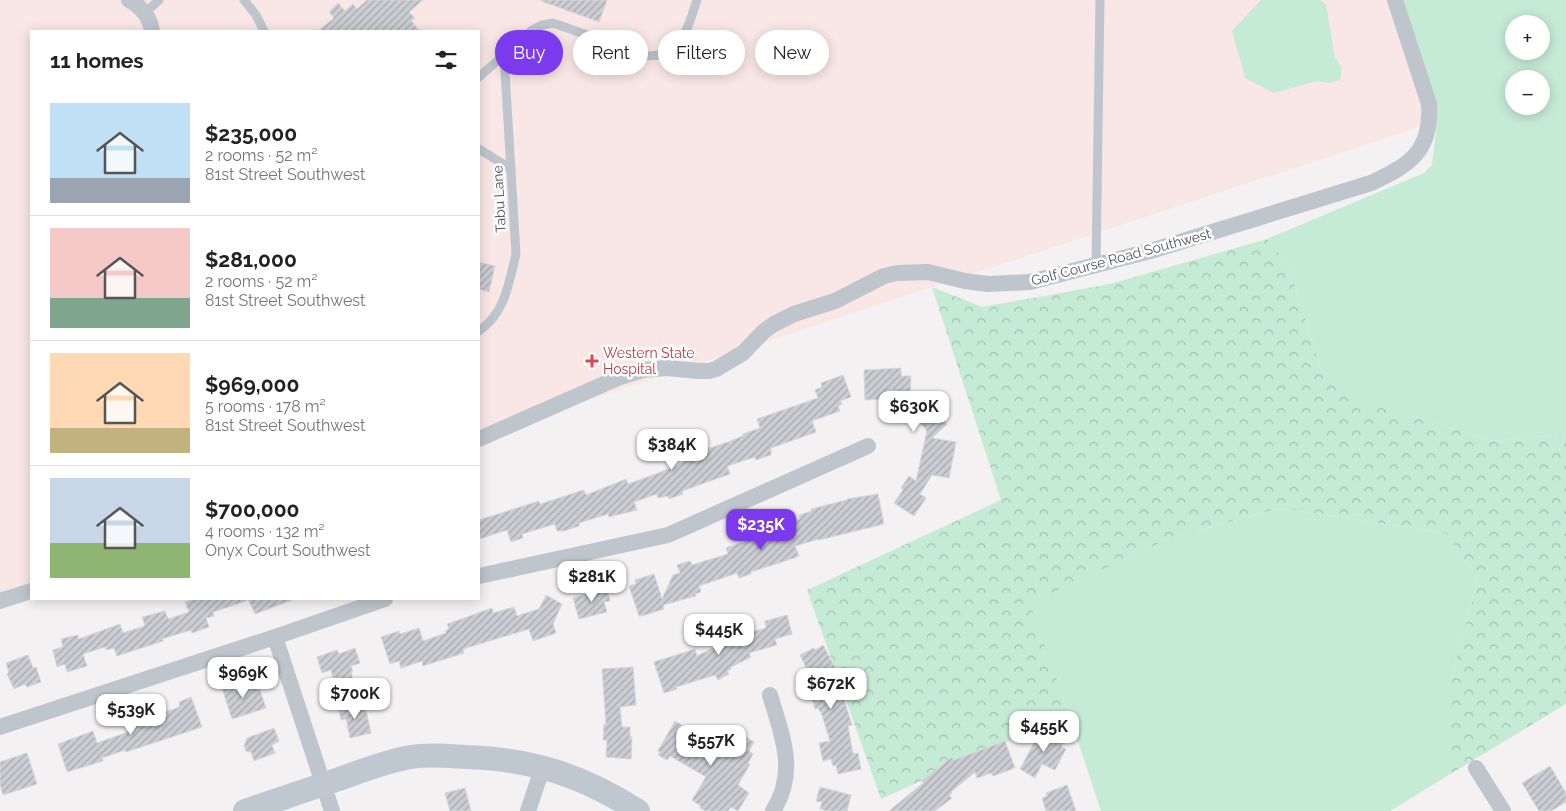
<!DOCTYPE html>
<meta charset="utf-8">
<style>
:root{--surface:#fff;--page:#f6f6f6;--text:#222;--muted:#767676;--line:#e0e0e0;--accent:#7c3aed}
body{margin:0;font-family:Raleway,sans-serif;background:var(--page);color:var(--text);height:100vh;display:flex;flex-direction:column;font-size:19px;white-space:nowrap}
*{box-sizing:border-box;margin:0}
p{font-size:16px;color:var(--muted)}
.icon{flex:none;width:28px;height:28px;fill:none;stroke:currentColor;stroke-width:2;stroke-linecap:round;stroke-linejoin:round}
.map{position:relative;flex:1;overflow:hidden}
.drawer{position:absolute;left:30px;top:30px;width:450px;height:570px;display:flex;flex-direction:column;background:var(--surface);border-radius:0px;box-shadow:0 2px 12px #0003}
.drawer>*{flex:none}
.guide{position:absolute;left:495px;top:30px;width:475px;height:45px;display:flex;gap:10px}
.fabs{position:absolute;left:1505px;top:15px;display:grid;gap:10px}
.fabs a{display:grid;place-items:center;width:45px;height:45px;border-radius:50%;background:var(--surface);box-shadow:0 2px 12px #0003;font-size:25px}
.price{position:absolute;translate:-50% -42px;padding:0 11px;border-radius:10px;background:#fff;color:#222;font-size:16px;line-height:32px;filter:drop-shadow(0 1px 2px #0008)}
.price::after{content:'';position:absolute;left:50%;top:30px;width:15px;height:11px;margin-left:-8px;background:inherit;clip-path:polygon(0 0,100% 0,50% 100%)}
.price.selected{background:var(--accent);color:#fff}
ul{padding:0;list-style:none}
li{display:flex;align-items:center;gap:15px;height:125px;padding:0 20px}
li+li{border-top:1px solid var(--line)}
li span{display:grid;place-items:center;flex:none;width:140px;height:100px;border-radius:0px;color:#555}
li>.icon{margin-inline-start:auto}
span .icon{width:60px;height:60px;fill:#fffc;stroke-width:1}
li b{font-size:21px}
h2{display:flex;justify-content:space-between;align-items:center;height:60px;padding:0 20px;font-size:21px}
.chip{padding:0 18px;border-radius:22px;background:var(--surface);box-shadow:0 2px 12px #0003;font-size:18px;line-height:45px}
.chip.selected{background:var(--accent);color:#fff}
.map>svg:first-child{display:block}
.medical{fill:#f9e7e5}
.grass{fill:#c5ebd5;fill-rule:evenodd}
.forest{fill:url(#forest-crowns)}
.building{fill:url(#building-hatch);stroke:#d6d7dc}
.lines{fill:none;stroke-linecap:round;stroke-linejoin:round}
.lane{stroke:#bec5cc;stroke-width:9}
.street{stroke:#bec5cc;stroke-width:16}
.secondary{stroke:#bfc7d0;stroke-width:24}
.health-dot{fill:#e0444e;stroke:#fff;stroke-width:2}
.labels{text-anchor:middle;stroke-width:5;stroke-linejoin:round;paint-order:stroke}
.street-label{font-size:14px;fill:#4b545d;stroke:#fff}
.health-label{font-size:14px;fill:#be3a42;stroke:#fff;text-anchor:start}
</style>
<div class="map">
<svg width="1566" height="811" viewBox="0 0 1566 811">
<defs>
<pattern id="forest-crowns" width="20" height="18" patternUnits="userSpaceOnUse" patternTransform="scale(1.25)"><rect width="20" height="18" fill="#c5ebd5"/><path d="M2 6a3 3 0 1 1 6 0M12 15a3 3 0 1 1 6 0" fill="none" stroke="#a2c1b0"/></pattern>
<pattern id="building-hatch" width="6" height="6" patternUnits="userSpaceOnUse" patternTransform="scale(1.25)"><rect width="6" height="6" fill="#cbcdd3"/><path d="M-1 1l2-2M0 6l6-6M5 7l2-2" fill="none" stroke="#a7a9ae"/></pattern>
</defs>
<rect width="100%" height="100%" fill="#f3f1f1"/>
<polygon class="medical" points="0,0 1404,0 1437,121 479,436 479,31 31,31 31,583 0,593"/>
<g class="grass">
<polygon points="1261,0 1320,0 1326,4 1335,58 1342,67 1340,80 1329,83 1317,81 1274,93 1245,78 1232,31"/>
<path d="M1404,0H1566V434L1494,441L1360,400L1324,380L1289,266L1267,239L1424,173L1432,165L1437,121ZM1514,24H1541V51H1514ZM1514,79H1541V106H1514Z"/>
<polygon points="1279,508 1446,533 1478,580 1452,674 1452,773 1390,811 1101,811 1069,714 1029,603 1168,539"/>
</g>
<polygon class="forest" points="1267,239 1289,266 1324,380 1361,400 1494,441 1566,434 1566,704 1452,773 1452,674 1478,580 1446,533 1279,508 1168,539 1030,603 1069,714 881,799 807,590 1001,500 932,287 982,307 1110,284"/>
<g class="building">
<polygon points="367,0 423,0 409,12 415,18 411,21 420,31 318,31 334,18 329,12 338,3 345,11 353,4 357,9"/>
<polygon points="542,0 607,0 599,22 541,1"/>
<polygon points="479,262 495,266 489,292 479,289"/>
<polygon points="901,368 901,376 911,376 910,403 923,393 947,424 932,438 956,442 949,478 932,475 920,494 926,498 914,516 894,503 903,490 901,488 909,476 916,481 927,431 892,389 882,399 865,400 864,370"/>
<polygon points="843,375 851,397 840,401 842,404 838,406 840,411 812,421 816,432 771,448 771,455 756,460 755,457 727,466 730,474 682,491 683,494 669,499 668,496 658,498 657,494 634,502 637,510 609,517 608,514 579,523 579,526 564,531 557,531 555,524 522,534 523,538 511,542 507,530 479,539 479,520 539,501 540,504 584,490 586,495 626,479 628,484 656,474 685,462 683,457 728,442 743,436 743,434 760,428 757,419 818,398 815,390 822,387 821,383"/>
<polygon points="878,494 884,524 819,540 819,539 795,546 799,556 797,557 751,572 751,574 739,578 737,573 699,586 701,592 695,594 696,596 663,605 664,609 642,616 639,616 629,586 636,584 635,580 654,574 662,599 673,575 680,573 677,565 690,561 692,565 728,554 726,548 769,533 768,530 800,519 799,515 812,511 811,509 847,500 847,499"/>
<polygon points="606,585 610,601 604,602 607,612 579,619 573,598 591,593 590,589"/>
<polygon points="546,595 562,604 553,624 556,633 533,641 529,629 463,649 464,653 423,666 422,661 401,668 399,661 390,664 381,637 399,631 400,634 419,628 423,641 446,633 445,631 449,629 447,624 492,608 493,613 514,607 517,616 539,609"/>
<polygon points="195,599 246,599 246,601 213,612 214,616 206,618 209,627 192,633 191,630 162,639 163,641 117,656 114,648 106,650 105,647 83,654 87,666 67,672 65,664 57,667 53,650 63,647 61,639 78,635 79,639 120,624 123,633 145,626 142,617 165,611 168,619 189,612 185,602"/>
<polygon points="248,599 291,599 292,600 255,614"/>
<polygon points="787,615 792,634 775,639 777,645 749,653 751,657 731,667 731,669 727,671 729,674 718,680 715,675 676,687 677,689 664,693 654,662 695,649 697,656 727,641 724,635 736,628 740,635 766,628 765,621"/>
<polygon points="823,645 835,667 834,668 852,725 848,726 853,754 858,753 861,769 838,774 836,765 833,766 831,759 823,761 819,743 830,741 821,712 820,712 818,708 815,709 811,695 817,693 803,669 806,667 800,655 814,648 815,650"/>
<polygon points="355,648 360,663 351,666 353,672 351,672 353,680 339,685 336,677 333,678 331,670 322,673 317,657 337,650 339,654"/>
<polygon points="28,655 33,668 36,667 41,682 27,687 25,684 14,689 7,674 9,673 6,663"/>
<polygon points="633,667 636,705 620,707 622,727 630,727 630,737 632,737 631,759 606,757 607,740 603,740 604,724 606,724 602,669"/>
<polygon points="252,679 256,689 259,688 261,693 266,708 232,719 222,688"/>
<polygon points="191,697 202,727 126,752 125,750 102,758 103,761 67,772 58,744 93,731 97,743 128,732 124,720 140,715 142,720 177,708 180,706 179,702"/>
<polygon points="353,703 355,708 365,706 371,733 350,738 346,719 341,720 338,706"/>
<polygon points="675,721 719,747 721,745 729,749 739,733 754,742 749,751 753,754 748,763 750,764 738,785 749,793 738,811 731,807 728,811 706,811 700,808 701,806 692,800 706,777 670,756 667,760 658,755 660,752 658,751"/>
<polygon points="1040,727 1065,740 1061,747 1066,749 1055,770 1042,764 1035,778 1020,769 1036,739 1034,738"/>
<polygon points="274,728 279,741 272,745 275,753 254,761 251,752 246,751 244,746 247,738"/>
<polygon points="1005,741 1015,768 993,776 991,773 977,778 975,772 951,792 952,793 949,796 952,798 935,811 889,811 923,783 922,781 952,757 954,760"/>
<polygon points="27,753 37,784 3,795 0,784 0,762"/>
<polygon points="1550,766 1566,793 1566,802 1551,811 1539,811 1522,783"/>
<polygon points="1067,785 1076,811 1046,811 1042,798 1047,796 1046,793"/>
<polygon points="820,787 851,795 847,811 827,811 820,809 822,802 816,801"/>
<polygon points="465,788 471,811 450,811 445,793"/>
</g>
<g class="lines">
<g class="lane">
<polyline points="244,0 256,15 264,31"/>
<polyline points="145,13 159,0"/>
<path d="M479,77L532,30L542,25L553,23L647,56C683,56 687,29 697,0"/>
<polyline points="479,149 511,169"/>
<polyline points="1096,265 1100,0"/>
<path d="M479,331C505,313 509,283 516,254L504,55"/>
</g>
<g class="street">
<path d="M129,0C142,7 150,17 152,31"/>
<path d="M479,439L620,377L643,370L666,368L699,371H709L716,369L743,353L764,331L774,324L794,314L835,301L884,276L897,273L928,272L965,281L988,284L1030,282L1154,250L1371,183C1410,165 1432,151 1429,104L1395,0"/>
<polyline points="479,576 668,535 868,446"/>
<polyline points="0,601 31,591"/>
<polyline points="275,637 332,811"/>
<path d="M770,695C782,736 798,771 773,811"/>
<polyline points="0,727 275,637 385,599"/>
<polyline points="1476,768 1503,811"/>
<polyline points="528,811 543,766"/>
</g>
<path class="secondary" d="M245,811C277,800 310,789 342,778C364,770 387,761 411,757C430,754 448,756 467,757C533,759 583,776 638,811"/>
</g>
<path class="health-dot" d="M589.5 353.5h5v5h5v5h-5v5h-5v-5h-5v-5h5z"/>
<g class="labels">
<g class="street-label">
<text transform="translate(499 199) rotate(-93)" y="5">Tabu Lane</text>
<text transform="translate(1121 257) rotate(-15)" y="5">Golf Course Road Southwest</text>
</g>
<g class="health-label">
<text x="603" y="358">Western State<tspan x="603" dy="16">Hospital</tspan></text>
</g>
</g>
</svg>
<div class="fabs">
<a>+</a>
<a>−</a>
</div>
<b class="price" style="left:914px;top:433px">$630K</b>
<b class="price" style="left:672px;top:471px">$384K</b>
<b class="price selected" style="left:761px;top:551px">$235K</b>
<b class="price" style="left:592px;top:603px">$281K</b>
<b class="price" style="left:719px;top:656px">$445K</b>
<b class="price" style="left:243px;top:699px">$969K</b>
<b class="price" style="left:831px;top:710px">$672K</b>
<b class="price" style="left:355px;top:720px">$700K</b>
<b class="price" style="left:131px;top:736px">$539K</b>
<b class="price" style="left:1044px;top:753px">$455K</b>
<b class="price" style="left:711px;top:767px">$557K</b>
<div class="guide">
<a class="chip selected">Buy</a>
<a class="chip">Rent</a>
<a class="chip">Filters</a>
<a class="chip">New</a>
</div>
<section class="drawer">
<h2>11 homes<svg class="icon" aria-label="filters" viewBox="0 0 24 24"><path d="M4 7h16M4 17h16"/><circle cx="9" cy="7" r="2"/><circle cx="15" cy="17" r="2"/></svg></h2>
<ul>
<li><span style="background:linear-gradient(#bfe0f5 75%,#9aa5b1 0)"><svg class="icon" aria-label="home" viewBox="0 0 24 24"><path d="M3 11l9-7 9 7M6 9v11h12V9"/></svg></span><div><b>$235,000</b><p>2 rooms · 52 m²</p><p>81st Street Southwest</p></div></li>
<li><span style="background:linear-gradient(#f6c9c9 70%,#7fa58c 0)"><svg class="icon" aria-label="home" viewBox="0 0 24 24"><path d="M3 11l9-7 9 7M6 9v11h12V9"/></svg></span><div><b>$281,000</b><p>2 rooms · 52 m²</p><p>81st Street Southwest</p></div></li>
<li><span style="background:linear-gradient(#ffd9b3 75%,#c2b280 0)"><svg class="icon" aria-label="home" viewBox="0 0 24 24"><path d="M3 11l9-7 9 7M6 9v11h12V9"/></svg></span><div><b>$969,000</b><p>5 rooms · 178 m²</p><p>81st Street Southwest</p></div></li>
<li><span style="background:linear-gradient(#c9d6e8 65%,#8fb573 0)"><svg class="icon" aria-label="home" viewBox="0 0 24 24"><path d="M3 11l9-7 9 7M6 9v11h12V9"/></svg></span><div><b>$700,000</b><p>4 rooms · 132 m²</p><p>Onyx Court Southwest</p></div></li>
</ul>
</section>
</div>
